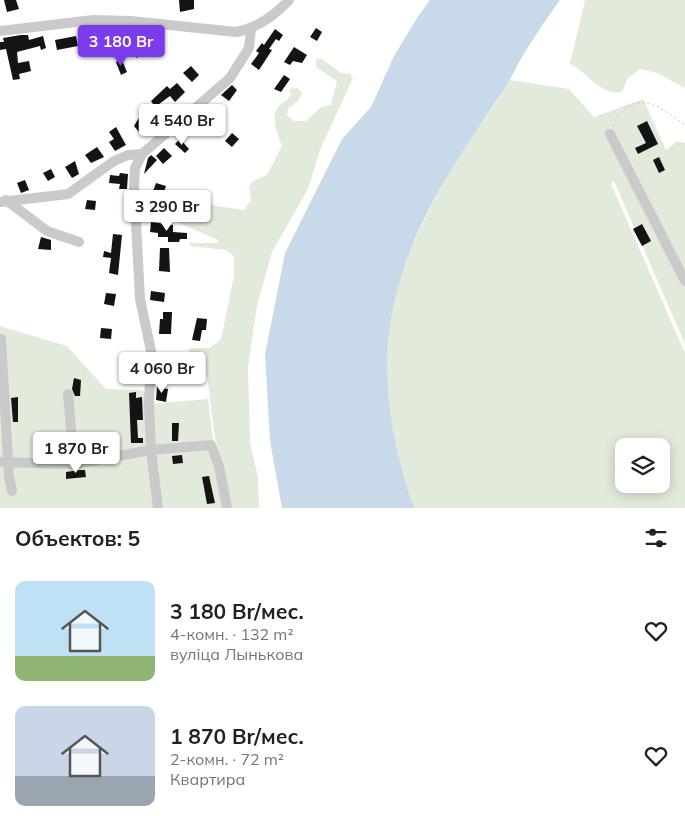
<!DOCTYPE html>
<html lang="ru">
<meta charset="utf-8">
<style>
:root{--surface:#fff;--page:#f2f2f2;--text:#202124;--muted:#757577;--accent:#7c3aed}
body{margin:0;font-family:Mulish,sans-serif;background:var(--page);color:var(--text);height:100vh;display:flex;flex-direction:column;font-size:19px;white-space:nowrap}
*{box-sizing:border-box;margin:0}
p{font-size:16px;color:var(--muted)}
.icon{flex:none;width:28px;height:28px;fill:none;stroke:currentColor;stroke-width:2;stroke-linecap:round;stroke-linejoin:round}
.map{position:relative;height:508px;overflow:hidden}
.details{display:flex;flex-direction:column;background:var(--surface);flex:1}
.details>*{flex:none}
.fabs{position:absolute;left:615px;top:438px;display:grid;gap:10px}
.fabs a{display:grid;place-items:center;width:55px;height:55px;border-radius:10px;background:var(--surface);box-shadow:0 2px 12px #0003;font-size:25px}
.price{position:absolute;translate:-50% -42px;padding:0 11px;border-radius:5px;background:#fff;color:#222;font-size:16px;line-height:32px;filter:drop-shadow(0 1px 2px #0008)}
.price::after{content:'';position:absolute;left:50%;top:30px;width:15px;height:11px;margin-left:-8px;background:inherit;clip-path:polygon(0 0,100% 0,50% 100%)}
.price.selected{background:var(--accent);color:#fff}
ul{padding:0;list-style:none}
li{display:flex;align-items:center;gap:15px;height:125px;padding:0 15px}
li span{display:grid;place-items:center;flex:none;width:140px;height:100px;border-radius:10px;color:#555}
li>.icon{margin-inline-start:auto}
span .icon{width:60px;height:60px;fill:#fffc;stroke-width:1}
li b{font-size:21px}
h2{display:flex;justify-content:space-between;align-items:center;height:60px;padding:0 15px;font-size:21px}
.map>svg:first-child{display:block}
.green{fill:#e2eadb;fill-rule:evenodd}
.water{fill:#c8dae9}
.building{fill:#141414}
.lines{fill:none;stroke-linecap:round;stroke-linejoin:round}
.path{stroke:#cacaca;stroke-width:1;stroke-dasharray:2.5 2.5;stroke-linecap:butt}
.minor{stroke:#cacaca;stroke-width:10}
</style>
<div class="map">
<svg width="685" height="508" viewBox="0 0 685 508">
<rect width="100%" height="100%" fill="#fff"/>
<g class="green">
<path d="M585,0H685V88L657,73L640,69L628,78L622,92C600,96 588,72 570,64Z"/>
<path d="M316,59H322L341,73L350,74L353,78L320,150L308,189L272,252L257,306L248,367L250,443L258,477L259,508H0V326L67,346L106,389L143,390L151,404L208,399L213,440L226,475L215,438L207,375L201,369H186L174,366L168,357L171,354L185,356L191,348H210L221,339L234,276V256L226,250L190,246V243H218V240L161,215L163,206L184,201L244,210L251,200L249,187L253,181L267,175L282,146C278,135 269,117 279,106C283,102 288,100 291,95L289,89L297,88L302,93L298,101L288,109L287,115L294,121H306L321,107L331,105L337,81L316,67Z"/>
<path d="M510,80L569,89L594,117L643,99L666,150L677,141L685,143V344L614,181L611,184L685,353V508H414C392,444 378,371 393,304C406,251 434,199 461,152C476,127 497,106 510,80ZM624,446H661V484H624Z"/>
</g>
<path class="water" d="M430,0H560C547,18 534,37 522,57C514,70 509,84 500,96C456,159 411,227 394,304C378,371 392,444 414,508H282L270,441L265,355L285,253L342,139L371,107L394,56L417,18Z"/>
<g class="building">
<polygon points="4,0 16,0 19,9 7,12"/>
<polygon points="179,0 194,0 194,9 180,12"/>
<polygon points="316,28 322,32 317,41 310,37"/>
<polygon points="275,29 283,35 279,41 276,39 269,49 272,50 259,70 251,64 259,53 256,51 262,43 264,45"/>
<polygon points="134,34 149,45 137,58 125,48 125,44"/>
<polygon points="21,35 28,35 29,40 43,36 46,48 41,50 40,46 17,52 18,63 29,61 31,71 19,74 20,79 13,80 6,49 0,50 0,42 4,42 3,38"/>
<polygon points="76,36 78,46 57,50 55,40"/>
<polygon points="294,47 307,55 302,63 293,61 290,65 284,62"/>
<polygon points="120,60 122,60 127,72 121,75 116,62"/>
<polygon points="191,66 199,75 192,82 183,73"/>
<polygon points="284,75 290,79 281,92 274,89"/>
<polygon points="177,83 185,92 175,102 170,96 155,107 151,101 167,86 170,89"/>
<polygon points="232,85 237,90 229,101 221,95"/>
<polygon points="209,111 217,119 212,124 204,116"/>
<polygon points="140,116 147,124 139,132 134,126"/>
<polygon points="647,121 658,144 638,154 635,148 646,143 637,126"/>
<polygon points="193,122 200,129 193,136 186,130"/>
<polygon points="116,127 126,145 115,151 109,142 114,139 109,132"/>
<polygon points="232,133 239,139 232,147 225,141"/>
<polygon points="180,139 189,149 185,153 175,144"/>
<polygon points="97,147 104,157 91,163 85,155"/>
<polygon points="164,148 172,156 163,164 156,156"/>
<polygon points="151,155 157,160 144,174 148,158"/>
<polygon points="659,157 665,170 659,173 653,160"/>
<polygon points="75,161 79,174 72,178 65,167"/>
<polygon points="51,169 55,177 48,181 43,173"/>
<polygon points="120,173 128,174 127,189 119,189 120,184 109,183 110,175 119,176"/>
<polygon points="25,180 29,190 21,193 17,183"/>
<polygon points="156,183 166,186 162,197 152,194"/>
<polygon points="87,200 96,201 95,210 85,209"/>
<polygon points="151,222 173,225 173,232 187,233 187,239 180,239 179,242 168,242 168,237 158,237 158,233 150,232"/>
<polygon points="642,224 651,241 642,246 633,229"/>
<polygon points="113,234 122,235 118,275 109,273 111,258 103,257 104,251 111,253"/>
<polygon points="41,237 51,240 51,250 38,249"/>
<polygon points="160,248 169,248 170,272 159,271"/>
<polygon points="151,291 165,293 164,302 150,300"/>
<polygon points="106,293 116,294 114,306 104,304"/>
<polygon points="163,312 172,312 171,334 159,334 160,319 163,319"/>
<polygon points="197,318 207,319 206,330 202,330 200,341 192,340"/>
<polygon points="101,328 112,329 111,339 100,338"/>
<polygon points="160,367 172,367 171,377 160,377"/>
<polygon points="74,378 81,380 80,396 75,396 72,389"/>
<polygon points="157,387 168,389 166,402 156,400"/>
<polygon points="136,392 136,398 142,397 143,420 137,420 138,438 143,438 143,443 131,443 129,393"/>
<polygon points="18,397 18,422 13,422 11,398"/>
<polygon points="172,423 179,423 178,441 172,441"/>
<polygon points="89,448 89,450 105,449 105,451 80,456 80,449"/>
<polygon points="182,455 183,463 173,464 172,456"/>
<polygon points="80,470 85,470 86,477 66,479 66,472"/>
<polygon points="209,476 215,503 207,504 202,477"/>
</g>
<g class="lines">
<path class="path" d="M613,126C615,118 620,112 627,107C648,94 669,114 685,125"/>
<g class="minor">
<path d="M0,31L93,20L131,21L236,32C258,28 274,16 289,0"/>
<polyline points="610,134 685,281"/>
<polyline points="6,200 47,231 79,242"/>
<polyline points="0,202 68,194 114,161 128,155 142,154"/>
<polyline points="1,339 9,476 12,491"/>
<polyline points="68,394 74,464"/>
<polyline points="0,462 74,464 151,450 211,445 219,466 227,508"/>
<polyline points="158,508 151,450 149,404 151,351 140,299 134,185 135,168 142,154 230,78 249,48 251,29"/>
</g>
</g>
</svg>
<div class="fabs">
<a><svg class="icon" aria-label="layers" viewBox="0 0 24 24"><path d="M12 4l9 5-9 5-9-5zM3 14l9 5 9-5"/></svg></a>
</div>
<b class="price selected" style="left:121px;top:67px">3 180 Br</b>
<b class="price" style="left:182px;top:146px">4 540 Br</b>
<b class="price" style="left:167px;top:232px">3 290 Br</b>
<b class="price" style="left:162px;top:394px">4 060 Br</b>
<b class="price" style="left:76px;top:474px">1 870 Br</b>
</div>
<section class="details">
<h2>Объектов: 5<svg class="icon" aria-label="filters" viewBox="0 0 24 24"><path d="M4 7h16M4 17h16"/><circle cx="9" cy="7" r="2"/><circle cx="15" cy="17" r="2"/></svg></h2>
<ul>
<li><span style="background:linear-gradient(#bfe0f5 75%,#8fb573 0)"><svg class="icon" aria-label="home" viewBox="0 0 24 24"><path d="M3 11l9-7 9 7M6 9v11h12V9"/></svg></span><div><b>3 180 Br/мес.</b><p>4-комн. · 132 m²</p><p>вуліца Лынькова</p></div><svg class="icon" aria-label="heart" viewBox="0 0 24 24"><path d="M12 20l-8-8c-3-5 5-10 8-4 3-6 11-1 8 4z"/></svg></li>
<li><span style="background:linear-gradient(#c9d6e8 70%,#9aa5b1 0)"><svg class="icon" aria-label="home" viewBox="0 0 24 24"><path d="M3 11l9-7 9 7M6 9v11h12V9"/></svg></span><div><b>1 870 Br/мес.</b><p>2-комн. · 72 m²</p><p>Квартира</p></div><svg class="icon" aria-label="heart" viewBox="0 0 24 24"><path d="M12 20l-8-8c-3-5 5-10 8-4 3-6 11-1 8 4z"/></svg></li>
</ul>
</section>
